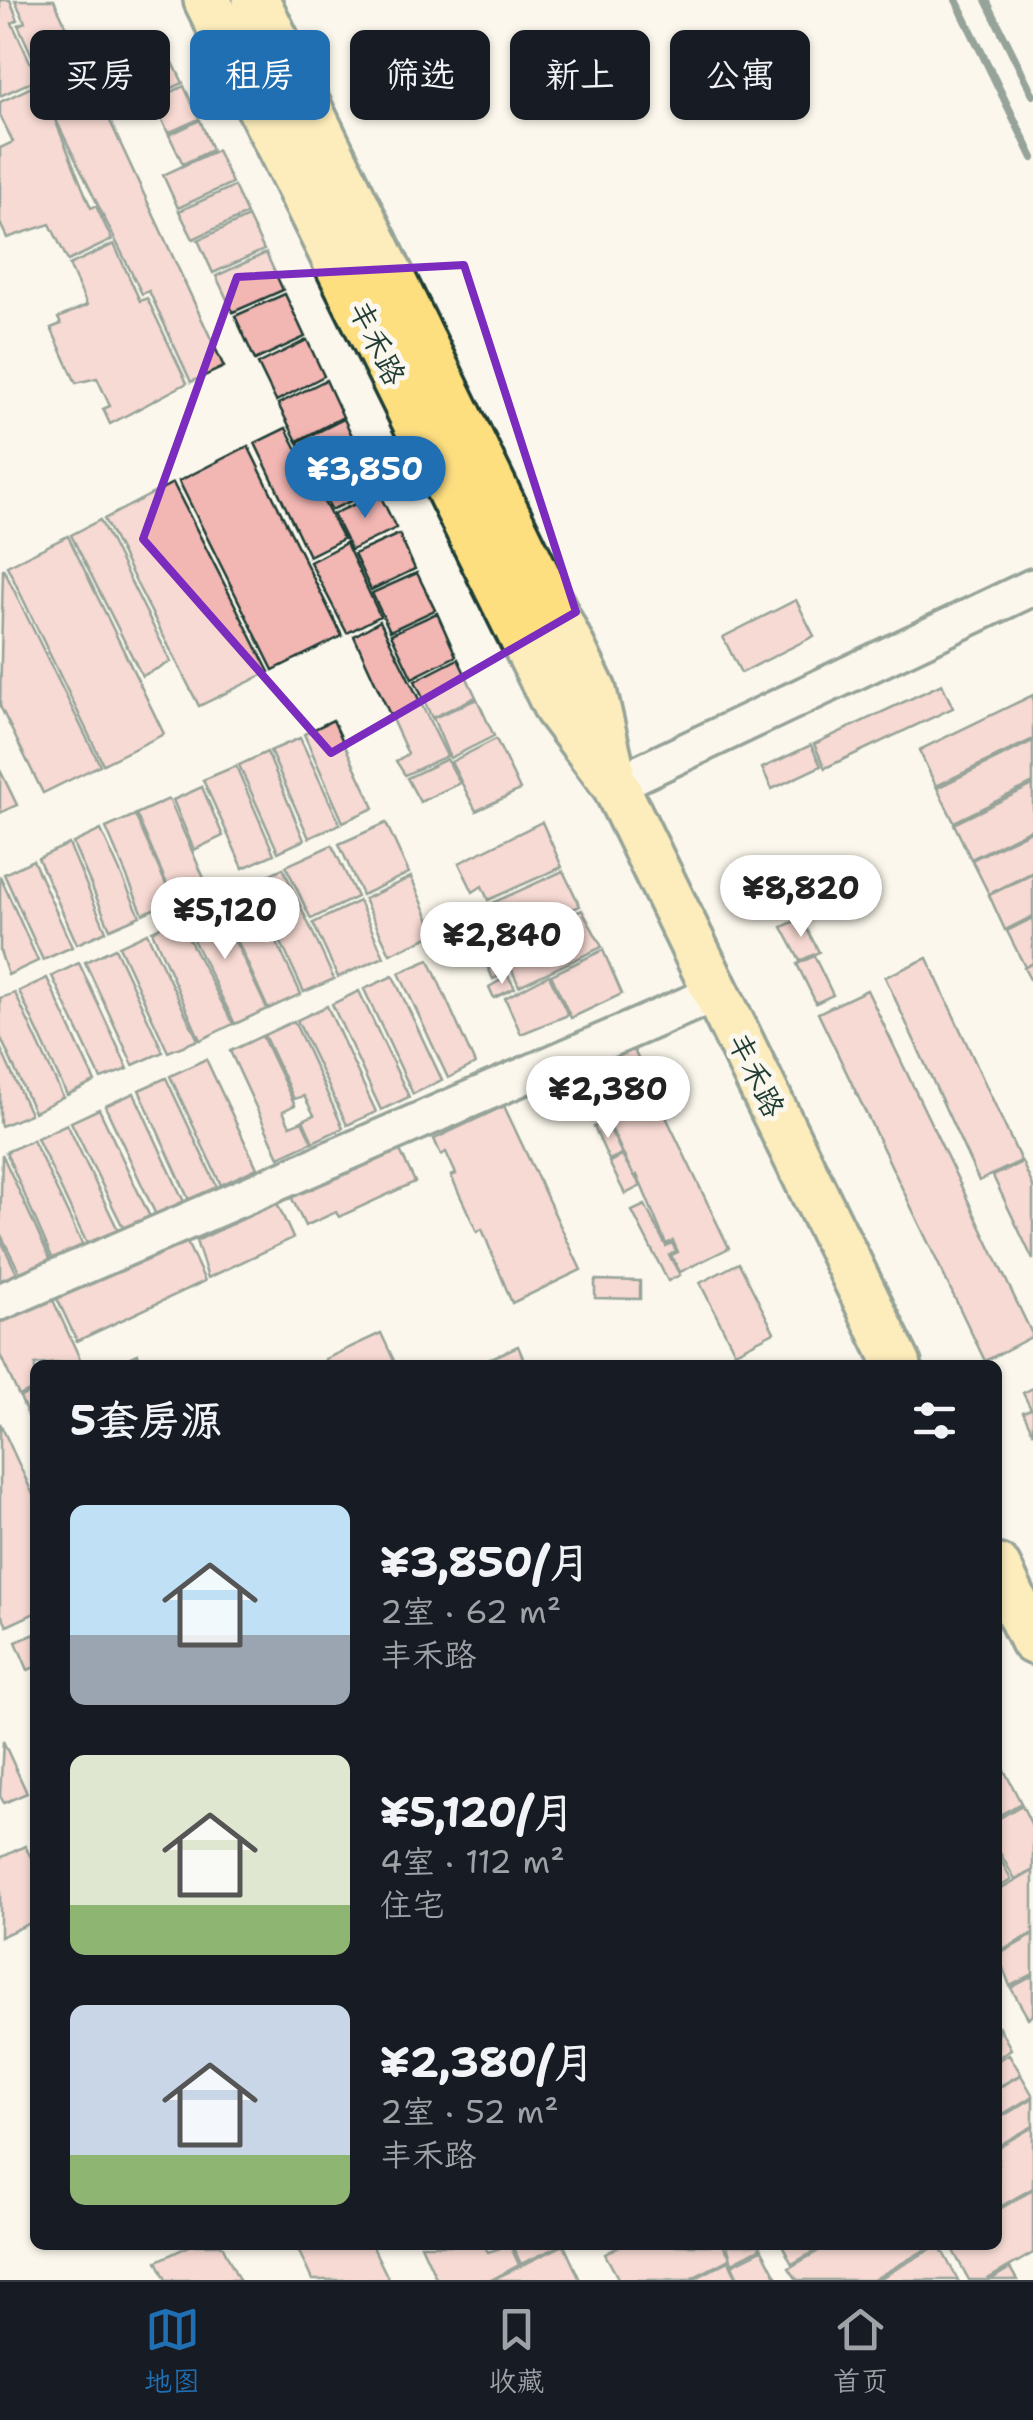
<!DOCTYPE html>
<html lang="zh">
<meta charset="utf-8">
<style>
:root{--surface:#171b24;--page:#20242c;--text:#f1f3f6;--muted:#9ea1a6;--line:#363941;--accent:#1f6fb2}
body{margin:0;font-family:"Shantell Sans","LXGW WenKai TC",sans-serif;background:var(--page);color:var(--text);height:100vh;display:flex;flex-direction:column;font-size:38px;white-space:nowrap}
*{box-sizing:border-box;margin:0}
p{font-size:32px;color:var(--muted)}
.icon{flex:none;width:55px;height:55px;fill:none;stroke:currentColor;stroke-width:2;stroke-linecap:round;stroke-linejoin:round}
.map{position:relative;flex:1;overflow:hidden}
.sheet{position:absolute;left:30px;top:1360px;width:972px;height:890px;display:flex;flex-direction:column;background:var(--surface);border-radius:15px;box-shadow:0 2px 8px #0004}
.sheet>*{flex:none}
.banner{position:absolute;left:30px;top:30px;width:975px;height:90px;display:flex;gap:20px}
.price{position:absolute;translate:-50% -85px;padding:0 22px;border-radius:35px;background:#fff;color:#222;font-size:32px;line-height:65px;filter:drop-shadow(0 2px 5px #0008)}
.price::after{content:'';position:absolute;left:50%;top:60px;width:30px;height:22px;margin-left:-15px;background:inherit;clip-path:polygon(0 0,100% 0,50% 100%)}
.price.on{background:var(--accent);color:#fff}
ul{padding:0;list-style:none}
li{display:flex;align-items:center;gap:30px;height:250px;padding:0 40px}
li span{display:grid;place-items:center;flex:none;width:280px;height:200px;border-radius:15px;color:#555}
li>.icon{margin-inline-start:auto}
span .icon{width:120px;height:120px;fill:#fffc;stroke-width:1}
li b{font-size:42px}
h2{display:flex;justify-content:space-between;align-items:center;height:120px;padding:0 40px;font-size:42px}
.chip{padding:0 35px;border-radius:15px;background:var(--surface);box-shadow:0 2px 8px #0004;font-size:35px;line-height:90px}
.chip.on{background:var(--accent);color:#fff}
.tabs{display:flex;justify-content:space-around;align-items:center;height:140px;border-top:2px solid var(--line);background:var(--surface);font-size:28px;color:var(--muted)}
.tabs a{display:grid;justify-items:center;gap:5px}
.tabs .on{color:var(--accent)}
.map>svg:first-child{display:block}
.building{fill:#f2b6b3;stroke:#1f3d34;stroke-width:2.5}
.lines{fill:none;stroke-linecap:round;stroke-linejoin:round}
.minor-casing{stroke:#1f3d34;stroke-width:42}
.major-casing{stroke:#1f3d34;stroke-width:52}
.minor{stroke:#fbf7ec;stroke-width:35}
.major{stroke:#fedf80;stroke-width:45}
.rail{stroke:#1f3d34;stroke-width:8}
.marked{fill:none;stroke:#7b2cbf;stroke-width:8;stroke-linejoin:round}
.labels{text-anchor:middle;stroke-width:10;stroke-linejoin:round;paint-order:stroke}
.street-label{font-size:30px;fill:#1f3d34;stroke:#fbf7ec}
</style>
<div class="map">
<svg width="1033" height="2280" viewBox="0 0 1033 2280">
<rect width="100%" height="100%" fill="#fbf7ec"/>
<filter id="ink" filterUnits="userSpaceOnUse"><feTurbulence type="fractalNoise" baseFrequency=".01" numOctaves="2"/><feDisplacementMap in="SourceGraphic" scale="20" xChannelSelector="R" yChannelSelector="G"/><feConvolveMatrix kernelMatrix="1 2 1 2 8 2 1 2 1" color-interpolation-filters="sRGB"/></filter>
<g filter="url(#ink)">
<g class="building">
<polygon points="0,0 10,0 18,20 12,23 38,79 0,96"/>
<polygon points="15,0 54,0 224,367 191,382 149,291 142,294 56,120 60,117 18,25 25,22"/>
<polygon points="165,46 183,83 151,98 134,60"/>
<polygon points="40,83 88,201 91,208 96,206 112,240 68,261 50,224 7,238 0,223 0,148 13,142 0,115 0,102"/>
<polygon points="184,86 199,119 168,133 153,101"/>
<polygon points="200,120 212,150 183,164 169,135"/>
<polygon points="217,150 232,183 178,208 163,175"/>
<polygon points="234,186 247,214 193,239 179,211"/>
<polygon points="248,217 264,250 213,273 198,240"/>
<polygon points="114,244 140,301 147,298 187,383 110,424 103,409 110,406 97,378 76,383 51,328 61,324 58,318 87,305 69,265"/>
<polygon points="266,253 283,290 233,312 216,276"/>
<polygon points="285,294 305,337 255,360 235,316"/>
<polygon points="307,340 324,376 276,401 258,364"/>
<polygon points="326,380 343,417 297,441 278,404"/>
<polygon points="344,419 358,448 312,472 298,442"/>
<polygon points="286,428 343,539 309,556 255,443"/>
<polygon points="248,446 342,636 273,670 179,481"/>
<polygon points="360,452 377,489 331,510 315,474"/>
<polygon points="173,483 269,672 199,706 104,519"/>
<polygon points="379,493 396,528 351,550 333,514"/>
<polygon points="100,520 171,662 142,676 71,535"/>
<polygon points="399,534 415,569 371,590 354,554"/>
<polygon points="68,536 164,734 103,764 7,566"/>
<polygon points="346,543 380,616 347,633 310,562"/>
<polygon points="3,568 100,765 43,793 0,706"/>
<polygon points="417,573 435,610 390,631 372,593"/>
<polygon points="796,600 814,636 741,673 723,637"/>
<polygon points="437,613 456,656 412,678 391,634"/>
<polygon points="380,621 447,756 405,775 396,761 408,754 354,636"/>
<polygon points="458,659 476,697 432,718 415,681"/>
<polygon points="942,684 953,708 825,768 814,744"/>
<polygon points="1033,695 1033,739 936,786 919,750"/>
<polygon points="477,699 494,736 450,758 433,718"/>
<polygon points="333,720 374,808 343,822 304,734"/>
<polygon points="300,738 340,824 309,838 270,751"/>
<polygon points="496,739 520,790 476,811 451,762"/>
<polygon points="1033,741 1033,783 954,822 937,788"/>
<polygon points="811,745 821,766 772,789 762,768"/>
<polygon points="267,752 304,840 278,852 239,765"/>
<polygon points="447,759 460,783 420,802 407,778"/>
<polygon points="236,766 274,854 243,868 203,780"/>
<polygon points="0,770 17,805 0,813"/>
<polygon points="1033,785 1033,828 971,859 954,824"/>
<polygon points="202,787 223,836 194,850 173,800"/>
<polygon points="169,799 207,885 174,900 136,814"/>
<polygon points="135,815 173,900 143,914 106,828"/>
<polygon points="542,822 562,867 488,900 482,886 473,892 459,863"/>
<polygon points="386,823 409,873 362,895 339,844"/>
<polygon points="101,830 140,916 110,929 73,843"/>
<polygon points="1033,830 1033,872 989,894 972,860"/>
<polygon points="69,844 106,931 77,944 38,858"/>
<polygon points="332,845 357,897 311,919 286,866"/>
<polygon points="33,860 72,947 43,960 4,874"/>
<polygon points="283,868 334,979 304,992 253,882"/>
<polygon points="563,871 580,906 507,939 490,904"/>
<polygon points="1033,874 1033,916 1005,930 989,895"/>
<polygon points="0,876 38,961 8,975 0,951"/>
<polygon points="411,877 436,934 390,954 364,899"/>
<polygon points="250,886 301,994 268,1009 219,900"/>
<polygon points="216,901 267,1009 235,1024 182,917"/>
<polygon points="359,901 384,957 338,977 313,923"/>
<polygon points="582,910 602,947 519,986 501,945"/>
<polygon points="178,918 233,1024 200,1040 152,931"/>
<polygon points="801,918 819,952 800,961 782,927"/>
<polygon points="1033,918 1033,963 1025,967 1007,931"/>
<polygon points="147,933 198,1040 168,1052 119,946"/>
<polygon points="115,948 163,1052 133,1065 85,962"/>
<polygon points="494,949 506,973 493,979 483,956"/>
<polygon points="603,950 622,994 571,1018 551,975"/>
<polygon points="814,956 833,995 816,1003 797,964"/>
<polygon points="927,958 1021,1161 979,1181 885,977"/>
<polygon points="429,960 475,1064 448,1078 399,973"/>
<polygon points="79,963 128,1069 101,1079 52,976"/>
<polygon points="1033,963 1033,985 1024,968"/>
<polygon points="549,975 568,1015 521,1034 505,998"/>
<polygon points="393,976 442,1080 413,1094 364,989"/>
<polygon points="508,976 515,988 494,998 489,987"/>
<polygon points="47,978 95,1082 67,1095 19,991"/>
<polygon points="867,990 1033,1336 985,1361 818,1013"/>
<polygon points="359,991 409,1097 381,1110 332,1004"/>
<polygon points="15,993 63,1097 34,1112 0,1036 0,998"/>
<polygon points="327,1006 376,1112 347,1125 297,1020"/>
<polygon points="294,1021 343,1128 313,1142 303,1120 314,1115 304,1096 294,1099 264,1035"/>
<polygon points="262,1036 295,1105 283,1111 290,1126 302,1121 312,1142 279,1157 230,1051"/>
<polygon points="632,1046 729,1248 680,1272 671,1255 678,1252 673,1241 666,1244 637,1175 634,1177 596,1096 602,1093 598,1083 590,1087 582,1069"/>
<polygon points="0,1047 30,1114 1,1126 0,1123"/>
<polygon points="206,1059 257,1168 221,1185 170,1076"/>
<polygon points="581,1072 588,1087 572,1089 568,1078"/>
<polygon points="166,1078 217,1187 189,1200 139,1090"/>
<polygon points="134,1093 184,1202 156,1215 105,1106"/>
<polygon points="504,1106 581,1270 512,1303 482,1229 477,1232 451,1176 456,1174 446,1152 441,1155 434,1139"/>
<polygon points="99,1109 150,1217 124,1229 71,1122"/>
<polygon points="606,1121 622,1154 609,1160 594,1127"/>
<polygon points="67,1124 119,1232 88,1246 37,1138"/>
<polygon points="33,1140 84,1248 54,1262 6,1152"/>
<polygon points="396,1142 415,1182 339,1217 336,1212 305,1226 289,1192"/>
<polygon points="2,1154 52,1263 22,1277 0,1233"/>
<polygon points="622,1156 641,1186 625,1194 609,1162"/>
<polygon points="1022,1162 1033,1186 1033,1260 993,1176"/>
<polygon points="277,1203 293,1238 208,1278 196,1241"/>
<polygon points="645,1205 666,1246 672,1243 676,1251 669,1255 680,1275 668,1281 632,1211"/>
<polygon points="183,1234 205,1281 77,1341 55,1294"/>
<polygon points="0,1238 19,1278 0,1287"/>
<polygon points="739,1263 774,1332 735,1352 700,1283"/>
<polygon points="595,1280 640,1281 640,1299 595,1298"/>
<polygon points="52,1298 81,1361 35,1365 35,1388 19,1396 0,1355 0,1322"/>
<polygon points="381,1333 396,1365 328,1365 325,1359"/>
<polygon points="518,1346 526,1365 476,1365"/>
<polygon points="138,1354 143,1365 114,1365"/>
<polygon points="1033,1388 1033,1433 1023,1412 1031,1409 1023,1393"/>
<polygon points="35,1390 35,1432 20,1397"/>
<polygon points="0,1423 35,1499 35,1613 7,1626 0,1612"/>
<polygon points="35,1634 35,1667 28,1670 16,1642"/>
<polygon points="3,1741 27,1793 4,1803 0,1796"/>
<polygon points="998,1758 1021,1803 998,1816"/>
<polygon points="1022,1805 1033,1828 1033,1870 1015,1880 998,1849 998,1819"/>
<polygon points="25,1846 35,1865 35,1921 0,1937 0,1858"/>
<polygon points="998,1854 1011,1880 998,1888"/>
<polygon points="1033,1871 1033,1933 998,1953 998,1891"/>
<polygon points="1033,1935 1033,1974 1010,1986 998,1955"/>
<polygon points="1033,1976 1033,2015 1028,2018 1011,1988"/>
<polygon points="998,2025 1011,2049 998,2057"/>
<polygon points="1009,2054 1021,2074 998,2087 998,2060"/>
<polygon points="1021,2075 1033,2096 998,2117 998,2088"/>
<polygon points="1033,2098 1033,2126 998,2146 998,2119"/>
<polygon points="1033,2127 1033,2188 998,2208 998,2147"/>
<polygon points="1033,2190 1033,2253 986,2280 969,2280 950,2245 998,2245 998,2210"/>
<polygon points="191,2245 222,2245 239,2280 166,2280 157,2261"/>
<polygon points="296,2245 372,2245 389,2280 312,2280"/>
<polygon points="421,2245 484,2245 488,2252 510,2245 519,2265 491,2280 437,2280"/>
<polygon points="512,2245 559,2245 560,2246 521,2264"/>
<polygon points="564,2245 580,2280 492,2280"/>
<polygon points="622,2245 723,2245 731,2258 688,2280 619,2280 605,2254"/>
<polygon points="727,2245 759,2245 761,2248 732,2263"/>
<polygon points="782,2245 825,2245 792,2264"/>
<polygon points="829,2245 933,2245 873,2280 797,2280 789,2268"/>
<polygon points="939,2245 958,2280 877,2280 938,2245"/>
<polygon points="762,2250 778,2280 739,2280 732,2265"/>
<polygon points="729,2261 738,2280 692,2280"/>
<polygon points="1010,2268 1017,2280 990,2280"/>
</g>
<g class="lines">
<g class="minor-casing">
<g id="minor">
<polyline points="615,785 1033,587"/>
<polyline points="0,1302 716,993"/>
</g>
</g>
<g class="major-casing">
<g id="major">
<polyline points="207,0 557,708 615,785 898,1365"/>
<polyline points="256,0 593,691 611,768"/>
<polyline points="998,1568 1033,1641"/>
</g>
</g>
<use href="#minor" class="minor"/>
<use href="#major" class="major"/>
<g class="rail">
<polyline points="956,0 1033,158"/>
<polyline points="986,0 1033,95"/>
</g>
</g>
</g>
<path d="M0 0H1033V2280H0ZM464,265L576,612L331,753L143,539L237,277Z" fill="#fbf7ec" fill-opacity=".55" fill-rule="evenodd"/>
<path class="marked" d="M464,265L576,612L331,753L143,539L237,277Z"/>
<g class="labels">
<g class="street-label">
<text transform="translate(377 343) rotate(64)" y="10">丰禾路</text>
<text transform="translate(756 1075) rotate(64)" y="10">丰禾路</text>
</g>
</g>
</svg>
<b class="price on" style="left:365px;top:521px">¥3,850</b>
<b class="price" style="left:801px;top:940px">¥8,820</b>
<b class="price" style="left:225px;top:962px">¥5,120</b>
<b class="price" style="left:502px;top:987px">¥2,840</b>
<b class="price" style="left:608px;top:1141px">¥2,380</b>
<div class="banner">
<a class="chip">买房</a>
<a class="chip on">租房</a>
<a class="chip">筛选</a>
<a class="chip">新上</a>
<a class="chip">公寓</a>
</div>
<section class="sheet">
<h2>5套房源<svg class="icon" aria-label="filters" viewBox="0 0 24 24"><path d="M4 7h16M4 17h16"/><circle cx="9" cy="7" r="2"/><circle cx="15" cy="17" r="2"/></svg></h2>
<ul>
<li><span style="background:linear-gradient(#bfe0f5 65%,#9aa5b1 0)"><svg class="icon" aria-label="home" viewBox="0 0 24 24"><path d="M3 11l9-7 9 7M6 9v11h12V9"/></svg></span><div><b>¥3,850/月</b><p>2室 · 62 m²</p><p>丰禾路</p></div></li>
<li><span style="background:linear-gradient(#dfe7d0 75%,#8fb573 0)"><svg class="icon" aria-label="home" viewBox="0 0 24 24"><path d="M3 11l9-7 9 7M6 9v11h12V9"/></svg></span><div><b>¥5,120/月</b><p>4室 · 112 m²</p><p>住宅</p></div></li>
<li><span style="background:linear-gradient(#c9d6e8 75%,#8fb573 0)"><svg class="icon" aria-label="home" viewBox="0 0 24 24"><path d="M3 11l9-7 9 7M6 9v11h12V9"/></svg></span><div><b>¥2,380/月</b><p>2室 · 52 m²</p><p>丰禾路</p></div></li>
</ul>
</section>
</div>
<nav class="tabs">
<a class="on"><svg class="icon" aria-label="map" viewBox="0 0 24 24"><path d="M3 6l6-2 6 2 6-2v14l-6 2-6-2-6 2zM9 4v14M15 6v14"/></svg>地图</a>
<a><svg class="icon" aria-label="saved" viewBox="0 0 24 24"><path d="M7 4h10v16l-5-4-5 4z"/></svg>收藏</a>
<a><svg class="icon" aria-label="home" viewBox="0 0 24 24"><path d="M3 11l9-7 9 7M6 9v11h12V9"/></svg>首页</a>
</nav>
